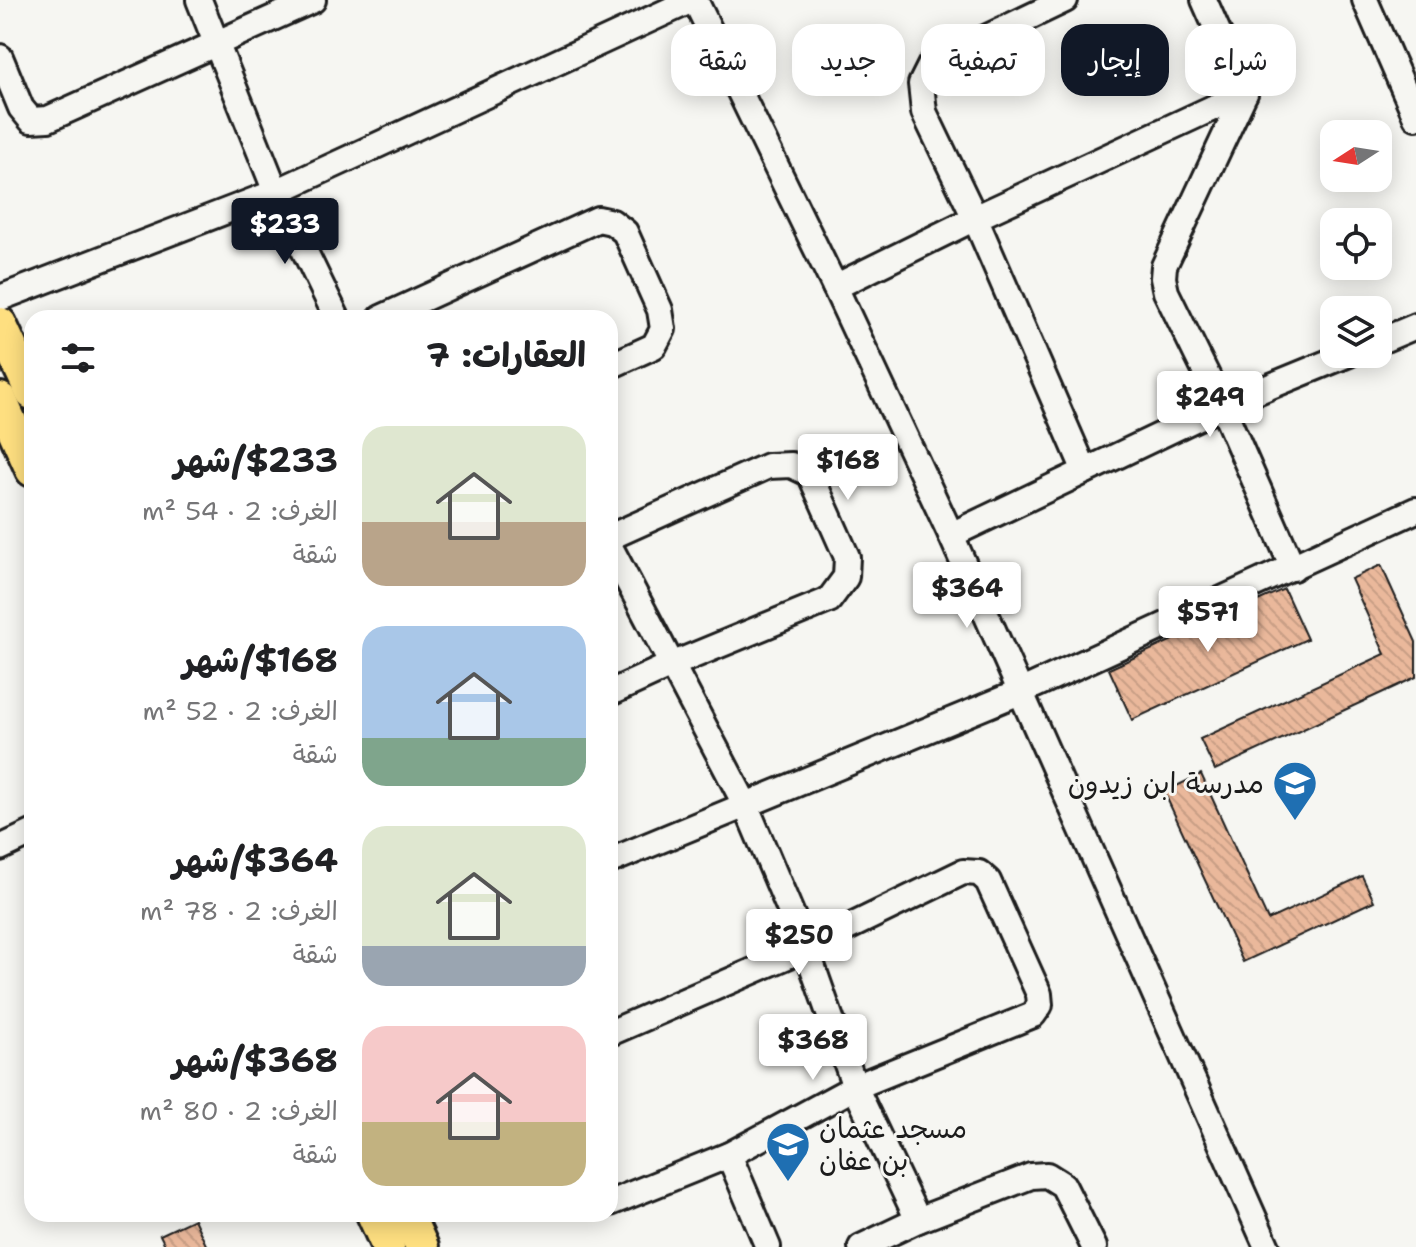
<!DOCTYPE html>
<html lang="ar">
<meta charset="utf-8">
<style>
:root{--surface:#fff;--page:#f2f2f2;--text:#202124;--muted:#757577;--accent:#111827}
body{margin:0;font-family:"Shantell Sans","Playpen Sans Arabic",sans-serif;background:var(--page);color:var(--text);direction:rtl;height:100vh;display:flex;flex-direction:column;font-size:30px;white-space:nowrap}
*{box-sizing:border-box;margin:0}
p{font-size:26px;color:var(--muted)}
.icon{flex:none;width:44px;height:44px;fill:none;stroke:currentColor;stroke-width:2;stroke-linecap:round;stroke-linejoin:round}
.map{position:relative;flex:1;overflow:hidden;direction:ltr}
.details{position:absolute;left:24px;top:310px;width:594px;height:912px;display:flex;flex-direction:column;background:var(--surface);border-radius:24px;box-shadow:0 4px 20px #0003;direction:rtl}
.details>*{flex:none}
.top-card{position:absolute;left:642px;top:24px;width:654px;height:72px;direction:rtl;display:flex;gap:16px}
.needle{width:52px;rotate:258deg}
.fabs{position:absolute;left:1320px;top:120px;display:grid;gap:16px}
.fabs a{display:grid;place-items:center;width:72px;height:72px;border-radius:16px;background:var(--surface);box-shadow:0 4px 20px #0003;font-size:40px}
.price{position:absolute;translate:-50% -68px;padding:0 18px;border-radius:8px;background:#fff;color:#222;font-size:26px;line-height:52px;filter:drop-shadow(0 2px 4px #0008)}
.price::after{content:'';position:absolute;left:50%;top:48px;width:24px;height:18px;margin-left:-12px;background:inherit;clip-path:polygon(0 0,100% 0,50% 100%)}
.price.current{background:var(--accent);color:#fff}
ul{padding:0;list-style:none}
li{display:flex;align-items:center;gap:24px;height:200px;padding:0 32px}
li span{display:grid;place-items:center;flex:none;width:224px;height:160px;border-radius:24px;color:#555}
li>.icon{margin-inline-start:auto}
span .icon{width:96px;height:96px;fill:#fffc;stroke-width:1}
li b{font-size:34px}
h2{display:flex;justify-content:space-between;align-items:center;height:96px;padding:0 32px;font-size:34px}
.chip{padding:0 28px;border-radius:24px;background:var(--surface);box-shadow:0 4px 20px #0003;font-size:28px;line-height:72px}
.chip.current{background:var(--accent);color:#fff}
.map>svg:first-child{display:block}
.building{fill:url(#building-back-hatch);stroke:#1c1c1c;stroke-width:2}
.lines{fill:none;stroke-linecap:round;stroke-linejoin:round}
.minor-casing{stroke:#1c1c1c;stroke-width:30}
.major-casing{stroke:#1c1c1c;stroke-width:38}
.minor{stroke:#f6f6f2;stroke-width:24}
.major{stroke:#fedf80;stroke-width:32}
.labels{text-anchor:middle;stroke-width:6;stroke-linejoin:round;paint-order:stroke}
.poi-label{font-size:28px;fill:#1c1c1c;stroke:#f6f6f2;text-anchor:end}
</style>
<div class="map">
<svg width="1416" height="1247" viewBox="0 0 1416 1247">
<defs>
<pattern id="building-back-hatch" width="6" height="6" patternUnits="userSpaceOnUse" patternTransform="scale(2)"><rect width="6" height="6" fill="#eab89b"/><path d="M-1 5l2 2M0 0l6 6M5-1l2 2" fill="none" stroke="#c89e85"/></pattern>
</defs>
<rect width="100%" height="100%" fill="#f6f6f2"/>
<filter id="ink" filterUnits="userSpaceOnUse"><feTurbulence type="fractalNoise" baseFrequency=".0125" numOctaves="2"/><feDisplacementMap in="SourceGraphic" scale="16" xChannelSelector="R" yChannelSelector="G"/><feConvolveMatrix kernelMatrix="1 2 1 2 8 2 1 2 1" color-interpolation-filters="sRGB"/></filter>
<g filter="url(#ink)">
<g class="building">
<polygon points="1381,565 1416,642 1416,677 1215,770 1200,739 1385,654 1351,579"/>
<polygon points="1284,589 1307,639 1132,720 1109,669"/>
<polygon points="1201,774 1268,920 1362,876 1374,901 1243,962 1164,792"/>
<polygon points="194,1219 207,1247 166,1247 160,1235"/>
</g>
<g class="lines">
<g class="minor-casing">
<g id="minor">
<polyline points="199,0 276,192 337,318"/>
<polyline points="695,0 835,287 951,535 1267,1247"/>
<polyline points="1065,0 931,64 921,84 924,112 975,218 1085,471"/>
<polyline points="1204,0 1245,93 1164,266 1163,278 1166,292 1222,406 1293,568"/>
<polyline points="1365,0 1416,117"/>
<polyline points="0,57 21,108 31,120 48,119 313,0"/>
<polyline points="835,287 975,218 1245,93"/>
<polyline points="0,298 276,192 692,0"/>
<polyline points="381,318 598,219 612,222 625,232 660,310 663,329 654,346 610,366"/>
<polyline points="1378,342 1416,326"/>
<polyline points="951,535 1222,406 1349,354"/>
<polyline points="610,537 768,466 791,465 810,474 847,557 846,577 829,600 671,665 610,693"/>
<polyline points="610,547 745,804 806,948 855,1087 918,1220"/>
<polyline points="0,848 32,833"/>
<polyline points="610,861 1020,692 1416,510"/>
<polyline points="610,1033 806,948 963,872 979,873 988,881 1039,994 1040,1005 1033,1015 855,1087 729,1155 610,1203"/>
<polyline points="729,1155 768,1247"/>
<polyline points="861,1247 918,1220 1031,1176 1047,1175 1063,1185 1094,1247"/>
</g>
</g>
<g class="major-casing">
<g id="major">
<polyline points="0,324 32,393"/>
<polyline points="0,399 32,470"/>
<polyline points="373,1214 388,1247"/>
<polyline points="407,1214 422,1247"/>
</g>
</g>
<use href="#minor" class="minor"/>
<use href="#major" class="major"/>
</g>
</g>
<defs>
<g id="school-pin" transform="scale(2.3)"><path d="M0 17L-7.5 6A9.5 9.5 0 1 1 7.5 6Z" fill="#1f6fb2" stroke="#f6f6f2"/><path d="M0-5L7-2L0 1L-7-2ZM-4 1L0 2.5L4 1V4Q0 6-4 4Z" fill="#fff"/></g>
</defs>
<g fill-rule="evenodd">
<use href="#school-pin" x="1295" y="783"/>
<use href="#school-pin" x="788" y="1144"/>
</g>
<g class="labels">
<g class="poi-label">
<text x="1264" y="793">مدرسة ابن زيدون</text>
<text x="819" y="1138" text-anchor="start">مسجد عثمان<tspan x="819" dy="32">بن عفان</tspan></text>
</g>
</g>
</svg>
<div class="fabs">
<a><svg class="needle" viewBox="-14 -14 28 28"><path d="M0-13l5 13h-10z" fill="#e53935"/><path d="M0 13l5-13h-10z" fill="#757577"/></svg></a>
<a><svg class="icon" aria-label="locate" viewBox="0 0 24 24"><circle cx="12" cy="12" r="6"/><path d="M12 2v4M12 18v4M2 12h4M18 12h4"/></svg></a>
<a><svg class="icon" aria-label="layers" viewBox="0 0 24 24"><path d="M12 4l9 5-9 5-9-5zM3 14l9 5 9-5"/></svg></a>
</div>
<b class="price current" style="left:285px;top:266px">$233</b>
<b class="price" style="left:1210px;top:439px">$249</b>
<b class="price" style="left:848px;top:502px">$168</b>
<b class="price" style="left:967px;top:630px">$364</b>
<b class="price" style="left:1208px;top:654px">$571</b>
<b class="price" style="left:799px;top:977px">$250</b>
<b class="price" style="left:813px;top:1082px">$368</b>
<div class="top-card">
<a class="chip">شراء</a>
<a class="chip current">إيجار</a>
<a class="chip">تصفية</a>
<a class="chip">جديد</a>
<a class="chip">شقة</a>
</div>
<section class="details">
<h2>العقارات: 7<svg class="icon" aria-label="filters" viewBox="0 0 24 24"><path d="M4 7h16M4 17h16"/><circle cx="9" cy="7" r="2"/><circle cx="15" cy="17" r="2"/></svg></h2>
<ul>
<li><span style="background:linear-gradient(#dfe7d0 60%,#b9a48a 0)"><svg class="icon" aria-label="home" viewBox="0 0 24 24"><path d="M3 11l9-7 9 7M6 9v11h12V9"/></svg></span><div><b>$233/شهر</b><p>الغرف: 2 · 54 m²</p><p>شقة</p></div></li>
<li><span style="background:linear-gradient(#a9c7e8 70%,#7fa58c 0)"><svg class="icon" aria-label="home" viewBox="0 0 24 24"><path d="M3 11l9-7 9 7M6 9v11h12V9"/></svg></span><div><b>$168/شهر</b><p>الغرف: 2 · 52 m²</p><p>شقة</p></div></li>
<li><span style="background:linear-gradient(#dfe7d0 75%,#9aa5b1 0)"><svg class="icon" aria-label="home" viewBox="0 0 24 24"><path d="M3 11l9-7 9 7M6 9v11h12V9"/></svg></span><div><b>$364/شهر</b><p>الغرف: 2 · 78 m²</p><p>شقة</p></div></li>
<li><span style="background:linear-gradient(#f6c9c9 60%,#c2b280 0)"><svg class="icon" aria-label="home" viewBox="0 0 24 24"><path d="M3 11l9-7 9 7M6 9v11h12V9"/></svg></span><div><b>$368/شهر</b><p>الغرف: 2 · 80 m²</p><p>شقة</p></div></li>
</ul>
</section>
</div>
